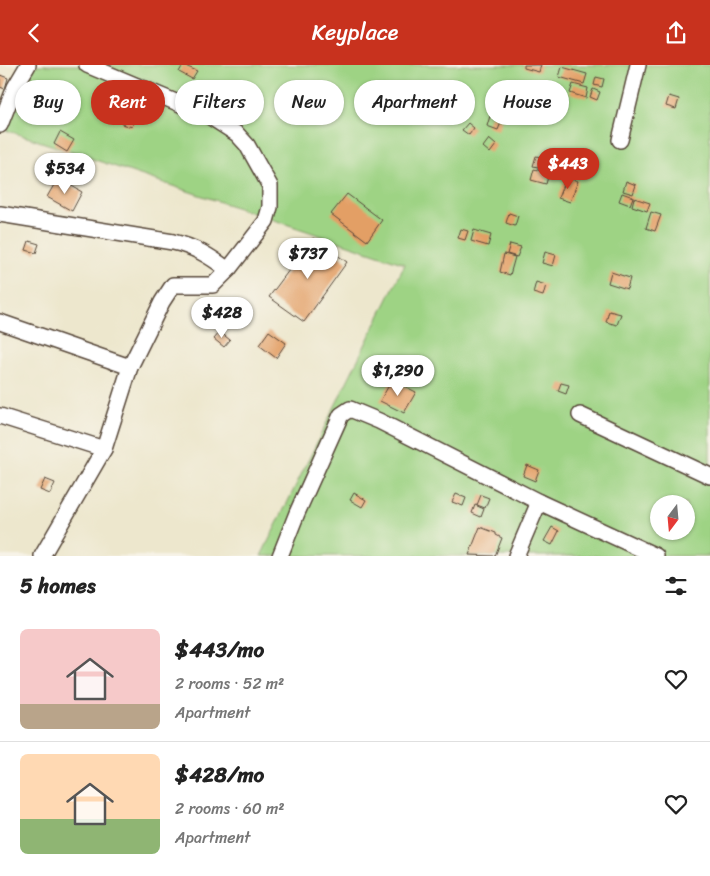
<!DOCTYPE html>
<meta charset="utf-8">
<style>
:root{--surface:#fff;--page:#f6f6f6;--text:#222;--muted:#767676;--line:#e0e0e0;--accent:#c8321e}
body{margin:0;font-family:Sriracha,sans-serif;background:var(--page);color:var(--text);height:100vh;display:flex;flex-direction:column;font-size:19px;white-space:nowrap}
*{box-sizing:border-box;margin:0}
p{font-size:16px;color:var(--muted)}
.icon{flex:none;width:28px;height:28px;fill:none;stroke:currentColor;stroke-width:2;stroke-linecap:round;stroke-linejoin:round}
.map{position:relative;height:491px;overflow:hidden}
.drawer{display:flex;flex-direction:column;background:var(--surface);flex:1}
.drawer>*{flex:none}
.banner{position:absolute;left:15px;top:15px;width:680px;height:45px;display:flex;gap:10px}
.needle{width:32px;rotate:196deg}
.tools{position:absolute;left:650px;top:430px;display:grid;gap:10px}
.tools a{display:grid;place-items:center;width:45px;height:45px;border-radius:50%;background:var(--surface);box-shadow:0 1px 4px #0004;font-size:25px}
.price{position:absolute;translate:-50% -42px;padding:0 11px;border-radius:18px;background:#fff;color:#222;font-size:16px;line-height:32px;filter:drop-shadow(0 1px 2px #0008)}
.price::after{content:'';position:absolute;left:50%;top:30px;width:15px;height:11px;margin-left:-8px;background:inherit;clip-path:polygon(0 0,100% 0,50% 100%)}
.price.selected{background:var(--accent);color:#fff}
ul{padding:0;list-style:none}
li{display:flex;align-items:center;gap:15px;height:125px;padding:0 20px}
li+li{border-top:1px solid var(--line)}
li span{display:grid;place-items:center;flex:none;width:140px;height:100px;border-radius:8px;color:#555}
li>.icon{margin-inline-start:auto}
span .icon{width:60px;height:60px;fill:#fffc;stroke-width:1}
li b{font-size:21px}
h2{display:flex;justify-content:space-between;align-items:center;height:60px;padding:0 20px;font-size:21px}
.chip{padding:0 18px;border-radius:22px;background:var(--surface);box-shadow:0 1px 4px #0004;font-size:18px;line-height:45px}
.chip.selected{background:var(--accent);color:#fff}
header{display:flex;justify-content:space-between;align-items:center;height:65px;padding:0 20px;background:var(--accent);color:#fff;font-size:22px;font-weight:600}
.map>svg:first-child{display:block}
.green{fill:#9ed384;stroke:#6c7e51;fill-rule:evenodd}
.building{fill:#e39f65}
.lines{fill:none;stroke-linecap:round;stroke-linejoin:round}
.minor-casing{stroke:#564638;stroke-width:18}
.minor{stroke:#fff;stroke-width:15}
</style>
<header><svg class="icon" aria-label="back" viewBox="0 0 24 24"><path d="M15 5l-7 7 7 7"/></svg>Keyplace<svg class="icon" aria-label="share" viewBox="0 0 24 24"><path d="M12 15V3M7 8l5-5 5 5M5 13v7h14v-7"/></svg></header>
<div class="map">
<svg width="710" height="491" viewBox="0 0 710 491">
<rect width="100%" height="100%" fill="#f7f3e8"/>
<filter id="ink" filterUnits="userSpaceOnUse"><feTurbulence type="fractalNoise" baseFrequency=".02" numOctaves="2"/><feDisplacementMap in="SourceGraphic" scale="10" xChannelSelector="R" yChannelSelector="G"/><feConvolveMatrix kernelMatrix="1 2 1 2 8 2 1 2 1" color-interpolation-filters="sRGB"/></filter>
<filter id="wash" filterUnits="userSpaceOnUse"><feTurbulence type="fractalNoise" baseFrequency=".0096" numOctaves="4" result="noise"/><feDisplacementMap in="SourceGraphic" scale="20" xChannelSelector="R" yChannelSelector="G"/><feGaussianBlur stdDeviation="1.12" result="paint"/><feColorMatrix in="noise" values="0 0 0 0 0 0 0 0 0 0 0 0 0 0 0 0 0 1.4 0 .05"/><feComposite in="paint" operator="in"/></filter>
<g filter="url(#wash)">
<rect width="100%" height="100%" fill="#ede7cd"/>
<path class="green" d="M22,0H710V491H261L405,199L0,63ZM659,439H686V466H659Z"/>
<g id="blocks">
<g class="building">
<polygon points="183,0 197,6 192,14 179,7"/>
<polygon points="524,0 541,0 539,7 524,3"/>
<polygon points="562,2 587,9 584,19 559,12"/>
<polygon points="0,10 8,13 5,24 0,22"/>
<polygon points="596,12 604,14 602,22 594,20"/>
<polygon points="573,19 588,23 586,33 570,28"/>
<polygon points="593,24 600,27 597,35 590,32"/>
<polygon points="669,31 679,34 676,44 666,41"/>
<polygon points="129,39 139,42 132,62 122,59"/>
<polygon points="490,51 502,55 498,65 487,61"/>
<polygon points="468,58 474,63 469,70 462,65"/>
<polygon points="60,67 74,75 67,87 54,79"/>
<polygon points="489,74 496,80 490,88 483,82"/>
<polygon points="536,91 546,93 543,103 533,101"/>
<polygon points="572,100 583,103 580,113 570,110"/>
<polygon points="534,104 549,108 546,119 531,115"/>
<polygon points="566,112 578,116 570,137 558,133"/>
<polygon points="58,113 82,127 72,146 47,132"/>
<polygon points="626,116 636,120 633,129 623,126"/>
<polygon points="622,128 633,132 630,140 619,136"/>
<polygon points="347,129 382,155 367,176 331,149"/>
<polygon points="634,133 650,138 647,146 632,141"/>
<polygon points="651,147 661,150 655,166 646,163"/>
<polygon points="509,148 518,151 515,161 506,158"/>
<polygon points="461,164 468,166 465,175 458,173"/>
<polygon points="474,165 491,170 488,181 471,176"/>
<polygon points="313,173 347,197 304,257 269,232"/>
<polygon points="29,176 39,179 36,188 26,185"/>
<polygon points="510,179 521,182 517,192 507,189"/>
<polygon points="545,187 556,190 553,201 542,198"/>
<polygon points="504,189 515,192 510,210 500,207"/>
<polygon points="611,207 630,213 627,224 608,218"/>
<polygon points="536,217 546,220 543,231 533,228"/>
<polygon points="609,246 621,249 617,260 606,257"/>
<polygon points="269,266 286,278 276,293 259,280"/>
<polygon points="220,267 230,275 224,282 214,274"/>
<polygon points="392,315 416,327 404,348 380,336"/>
<polygon points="561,318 569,320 566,329 558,326"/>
<polygon points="527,400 539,405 535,416 523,411"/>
<polygon points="45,414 55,418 50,429 40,425"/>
<polygon points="354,428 366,435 362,442 350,435"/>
<polygon points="456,429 466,433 463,441 452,437"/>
<polygon points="481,430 489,433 485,443 477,440"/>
<polygon points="475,440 484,444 481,452 472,448"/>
<polygon points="480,462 496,468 496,470 502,473 495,491 469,490"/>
<polygon points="552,462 559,466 552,480 544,476"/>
</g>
</g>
</g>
<g filter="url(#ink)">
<use href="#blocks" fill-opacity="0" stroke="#564638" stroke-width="1"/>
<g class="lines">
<g class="minor-casing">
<g id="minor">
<polyline points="0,60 15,22 28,0"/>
<polyline points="620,75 638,0"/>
<path d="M0,149L173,177C195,182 210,191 228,205"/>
<polyline points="0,257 130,302"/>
<polyline points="580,350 710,411"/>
<polyline points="0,351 104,384"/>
<polyline points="42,491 104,384 130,302 162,237 173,220 213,220 228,205 266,156 270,142 270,121 247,80 237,69 209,51 87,0"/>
<polyline points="280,491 297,448 341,350 350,344 379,356 539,437 656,491"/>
<polyline points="516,491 539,437"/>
</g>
</g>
<use href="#minor" class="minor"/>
</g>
</g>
</svg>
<div class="tools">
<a><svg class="needle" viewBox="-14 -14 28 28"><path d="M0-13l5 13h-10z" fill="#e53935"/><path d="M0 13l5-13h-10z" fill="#767676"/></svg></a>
</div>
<b class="price selected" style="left:568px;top:125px">$443</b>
<b class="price" style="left:65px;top:130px">$534</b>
<b class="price" style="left:308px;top:215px">$737</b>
<b class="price" style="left:222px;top:274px">$428</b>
<b class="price" style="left:398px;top:332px">$1,290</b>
<div class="banner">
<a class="chip">Buy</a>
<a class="chip selected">Rent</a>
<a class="chip">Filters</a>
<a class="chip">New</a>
<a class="chip">Apartment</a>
<a class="chip">House</a>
</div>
</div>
<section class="drawer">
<h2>5 homes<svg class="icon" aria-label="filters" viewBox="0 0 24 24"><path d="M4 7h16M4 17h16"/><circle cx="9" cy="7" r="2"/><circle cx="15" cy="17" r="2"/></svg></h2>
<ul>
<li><span style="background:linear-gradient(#f6c9c9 75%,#b9a48a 0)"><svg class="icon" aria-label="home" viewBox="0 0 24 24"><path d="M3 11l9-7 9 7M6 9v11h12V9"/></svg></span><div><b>$443/mo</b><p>2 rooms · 52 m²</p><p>Apartment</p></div><svg class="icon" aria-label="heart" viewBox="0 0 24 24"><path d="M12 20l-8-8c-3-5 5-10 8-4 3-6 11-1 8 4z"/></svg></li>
<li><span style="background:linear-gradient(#ffd9b3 65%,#8fb573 0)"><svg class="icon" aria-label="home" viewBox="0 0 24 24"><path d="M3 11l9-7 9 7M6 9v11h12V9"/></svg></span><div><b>$428/mo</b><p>2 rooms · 60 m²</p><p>Apartment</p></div><svg class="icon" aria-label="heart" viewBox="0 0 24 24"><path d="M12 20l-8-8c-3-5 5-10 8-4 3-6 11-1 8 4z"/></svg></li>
</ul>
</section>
